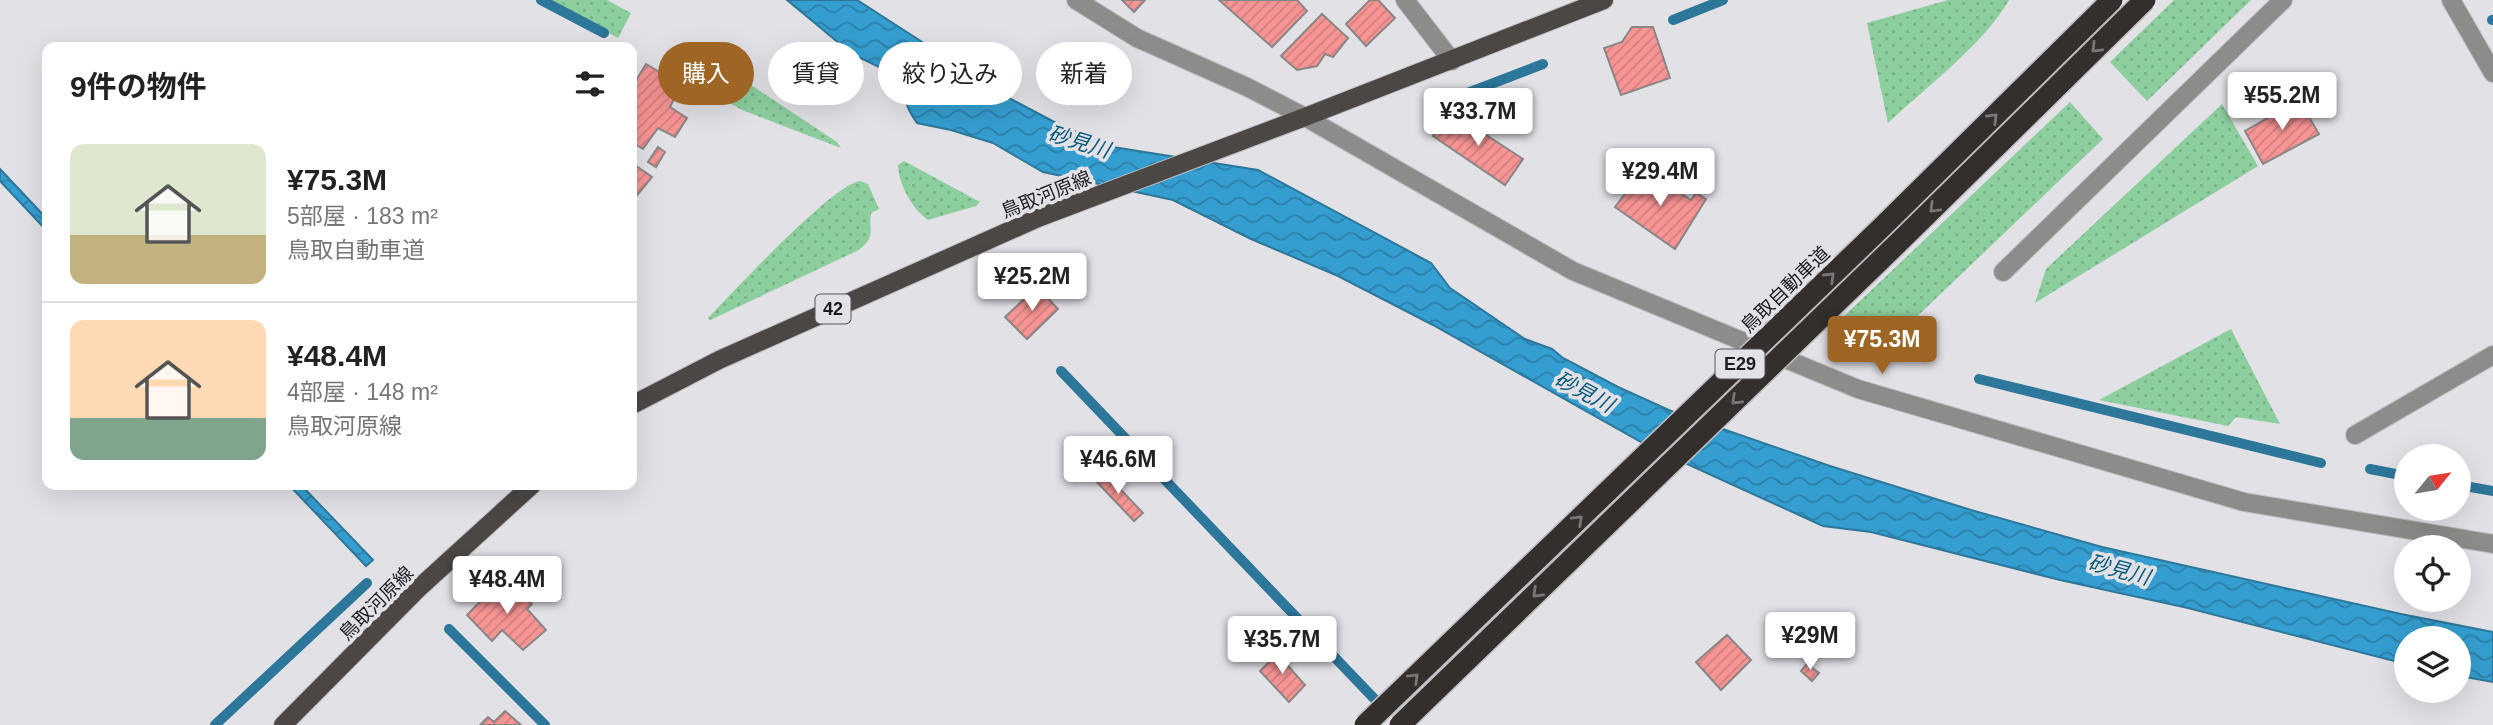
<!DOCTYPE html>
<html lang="ja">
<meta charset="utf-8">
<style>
:root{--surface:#fff;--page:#f2f2f2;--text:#222;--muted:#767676;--line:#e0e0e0;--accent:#9e6524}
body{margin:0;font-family:Helvetica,"Noto Sans JP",sans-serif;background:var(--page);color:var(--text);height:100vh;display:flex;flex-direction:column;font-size:26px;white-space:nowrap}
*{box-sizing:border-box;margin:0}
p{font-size:23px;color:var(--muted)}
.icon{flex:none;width:38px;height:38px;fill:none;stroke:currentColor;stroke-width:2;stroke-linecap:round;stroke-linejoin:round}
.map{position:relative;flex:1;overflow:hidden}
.panel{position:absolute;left:42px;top:42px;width:595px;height:448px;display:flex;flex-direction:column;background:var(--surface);border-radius:14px;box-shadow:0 7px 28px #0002}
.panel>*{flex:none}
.banner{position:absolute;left:658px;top:42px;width:665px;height:63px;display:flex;gap:14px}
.needle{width:46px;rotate:60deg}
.controls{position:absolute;left:2394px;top:444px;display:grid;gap:14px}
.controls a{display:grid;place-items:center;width:77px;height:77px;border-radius:50%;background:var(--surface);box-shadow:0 7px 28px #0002;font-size:35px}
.price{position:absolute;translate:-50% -60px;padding:0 16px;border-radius:7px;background:#fff;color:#222;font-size:23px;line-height:46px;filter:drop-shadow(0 2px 4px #0008)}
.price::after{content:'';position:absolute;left:50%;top:42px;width:21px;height:16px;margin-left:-10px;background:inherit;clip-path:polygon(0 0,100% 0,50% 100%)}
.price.selected{background:var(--accent);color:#fff}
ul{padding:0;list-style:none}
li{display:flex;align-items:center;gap:21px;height:175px;padding:0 28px}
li+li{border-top:2px solid var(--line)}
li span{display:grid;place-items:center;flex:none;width:196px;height:140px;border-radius:14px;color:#555}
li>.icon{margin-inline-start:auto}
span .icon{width:84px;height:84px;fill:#fffc;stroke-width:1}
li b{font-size:30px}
h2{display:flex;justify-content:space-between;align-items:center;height:84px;padding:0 28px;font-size:30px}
.pill{padding:0 24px;border-radius:32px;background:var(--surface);box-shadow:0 7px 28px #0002;font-size:24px;line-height:63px}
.pill.selected{background:var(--accent);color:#fff}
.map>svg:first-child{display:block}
.grass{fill:url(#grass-dots)}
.water{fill:url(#water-waves);stroke:#2d779a;stroke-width:2}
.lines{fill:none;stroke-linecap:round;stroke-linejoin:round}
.stream{stroke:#2d779a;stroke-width:10}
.building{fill:url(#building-hatch);stroke:#8b8686;stroke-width:2}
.minor-casing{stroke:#bebdc2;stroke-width:20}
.major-casing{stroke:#bebdc2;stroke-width:20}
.minor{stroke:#8e8c8a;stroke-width:18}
.major{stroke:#4a4745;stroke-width:18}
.highway-bridge-casing{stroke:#bebdc2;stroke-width:24;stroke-linecap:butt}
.highway-bridge{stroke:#332f2d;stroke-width:21}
.oneway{stroke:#797677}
.labels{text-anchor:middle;stroke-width:7;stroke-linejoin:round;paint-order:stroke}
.shield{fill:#e2e1e6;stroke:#575659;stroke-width:2}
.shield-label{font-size:18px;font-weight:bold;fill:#1b1b1d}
.street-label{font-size:19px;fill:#1b1b1d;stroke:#e2e1e6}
.water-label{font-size:21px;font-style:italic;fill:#085a7d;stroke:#e2e1e6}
</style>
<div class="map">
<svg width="2493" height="725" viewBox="0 0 2493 725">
<defs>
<pattern id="grass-dots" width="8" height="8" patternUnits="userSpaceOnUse" patternTransform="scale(1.75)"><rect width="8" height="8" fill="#8dce9f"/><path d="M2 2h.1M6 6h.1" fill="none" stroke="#79b088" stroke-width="1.8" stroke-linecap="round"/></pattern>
<pattern id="water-waves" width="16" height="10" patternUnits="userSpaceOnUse" patternTransform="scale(1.75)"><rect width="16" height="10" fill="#359ed0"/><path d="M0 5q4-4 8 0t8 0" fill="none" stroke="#2c80a8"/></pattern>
<pattern id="building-hatch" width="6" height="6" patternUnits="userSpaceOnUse" patternTransform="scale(1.75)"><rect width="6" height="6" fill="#f79494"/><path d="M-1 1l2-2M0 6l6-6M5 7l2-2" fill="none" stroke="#d37f7f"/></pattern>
</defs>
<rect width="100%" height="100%" fill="#e2e1e6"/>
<g class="grass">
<polygon points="546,0 607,0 631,13 618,38"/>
<path d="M1948,0H2009C1983,45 1926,87 1888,123L1867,23Z"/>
<polygon points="2174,0 2251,0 2147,101 2110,62"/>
<polygon points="726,71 751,85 837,142 841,148 742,110 713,94"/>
<polygon points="2070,102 2103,139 1886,346 1842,318"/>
<polygon points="2222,104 2258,166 2035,303 2046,269"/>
<path d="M904,161L980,202L976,206L928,220C912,209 899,185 898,165Z"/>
<path d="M860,181L868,184L879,209L871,213C868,231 877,235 859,250L710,320L708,318C732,293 833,184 860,181Z"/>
<polygon points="2231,329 2280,424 2236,417 2228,426 2099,400"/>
</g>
<g class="water">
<path d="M787,0H857L1009,98L1060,125L1113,147L1258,170L1431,263L1450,288L1525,339L1552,349L1563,358L1618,387L1671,411L1830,466L1971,510L2102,547L2401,614L2493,632V682L2459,676V639H2406V664L2188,608L2060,580L1871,532L1823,526L1650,447L1433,325L1338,276L1251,239L1173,200L1043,172L993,143L951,130L917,123C906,107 903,99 906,80L852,54Z"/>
<polygon points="0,169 47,219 47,231 0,181"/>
<polygon points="289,485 301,485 373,560 366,566"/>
</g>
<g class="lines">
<g class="stream">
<polyline points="541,0 604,33"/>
<polyline points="1673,20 1723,0"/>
<polyline points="2492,20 2493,20"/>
<polyline points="1457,97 1543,64"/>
<polyline points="1061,371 1386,711"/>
<polyline points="1979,379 2321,463"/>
<polyline points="2370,469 2406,476"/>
<polyline points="2459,485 2493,491"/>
<polyline points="449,629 545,725"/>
<polyline points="215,725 367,583"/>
</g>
</g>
<g class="building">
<polygon points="1122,0 1145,0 1134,12"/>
<polygon points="1219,0 1297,0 1307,11 1272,47"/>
<polygon points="1370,0 1378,0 1395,18 1366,46 1346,24"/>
<polygon points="1322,14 1348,38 1333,57 1325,54 1317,66 1297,70 1281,56"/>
<polygon points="1632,27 1653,27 1670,78 1621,95 1604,48 1622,42"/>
<polygon points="646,64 681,85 670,107 687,118 675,137 658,128 643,149 632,142 632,87"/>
<polygon points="2299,100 2319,134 2263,164 2245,131"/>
<polygon points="1451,112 1523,159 1505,185 1433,136"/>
<polygon points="658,147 665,152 656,167 648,162"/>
<polygon points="632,163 652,177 634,199 632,197"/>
<polygon points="1644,169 1691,200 1696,193 1706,199 1675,249 1615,207"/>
<polygon points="1037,287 1058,309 1027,339 1005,317"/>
<polygon points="1102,470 1143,513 1134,521 1093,478"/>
<polygon points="502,579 532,604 527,609 546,630 523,650 502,630 492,641 467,615"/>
<polygon points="1727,635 1751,660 1721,690 1696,662"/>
<polygon points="1272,648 1305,685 1289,702 1260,671 1269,662 1264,655"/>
<polygon points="1807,664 1819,673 1812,681 1801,671"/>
<polygon points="505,711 521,725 480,725 488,717 494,722"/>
</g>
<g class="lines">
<g class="minor-casing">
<g id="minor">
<polyline points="1076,0 1137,38 1247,87 1305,117 1573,271 1858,389 2244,502 2493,544"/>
<polyline points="1405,0 1452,61"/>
<polyline points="2451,0 2493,73"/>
<polyline points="2003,272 2283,0"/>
<polyline points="2355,435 2493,355"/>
</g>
</g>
<g class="major-casing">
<g id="major">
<polyline points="632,405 719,360 1038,218 1305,117 1604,0"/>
<polyline points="283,725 420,587 532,485"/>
</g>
</g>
<use href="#minor" class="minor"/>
<use href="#major" class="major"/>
<g class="highway-bridge-casing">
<g id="highway-bridge">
<polyline points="1365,725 1882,227 2112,0"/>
<polyline points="1400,725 1897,244 2145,0"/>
</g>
</g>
<use href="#highway-bridge" class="highway-bridge"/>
</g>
<defs><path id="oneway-chevron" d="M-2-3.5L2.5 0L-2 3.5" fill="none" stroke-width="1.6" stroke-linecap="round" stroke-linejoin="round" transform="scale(1.75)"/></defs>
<g class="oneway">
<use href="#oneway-chevron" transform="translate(2096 48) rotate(135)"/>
<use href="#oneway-chevron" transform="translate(1993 118) rotate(-45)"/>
<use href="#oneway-chevron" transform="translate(1934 208) rotate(135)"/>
<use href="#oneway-chevron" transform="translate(1830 277) rotate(-44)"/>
<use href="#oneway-chevron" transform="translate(1736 400) rotate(136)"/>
<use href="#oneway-chevron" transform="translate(1578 520) rotate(-44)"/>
<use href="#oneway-chevron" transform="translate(1537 593) rotate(136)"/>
<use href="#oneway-chevron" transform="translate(1414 678) rotate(-44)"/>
</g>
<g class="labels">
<g class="shield">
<rect x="815.5" y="294.5" width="35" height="29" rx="5"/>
<rect x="1715.5" y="349.5" width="49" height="29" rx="5"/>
</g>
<g class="shield-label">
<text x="833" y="315">42</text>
<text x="1740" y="370">E29</text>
</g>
<g class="street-label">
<text transform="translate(1046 194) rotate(-22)" y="7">鳥取河原線</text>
<text transform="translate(1785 289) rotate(-44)" y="7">鳥取自動車道</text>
<text transform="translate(376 603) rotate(-45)" y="7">鳥取河原線</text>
</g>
<g class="water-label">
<text transform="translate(1079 142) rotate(17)" y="7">砂見川</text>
<text transform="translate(1584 392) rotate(28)" y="7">砂見川</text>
<text transform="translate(2119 570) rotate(15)" y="7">砂見川</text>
</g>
</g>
</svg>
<div class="controls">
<a><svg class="needle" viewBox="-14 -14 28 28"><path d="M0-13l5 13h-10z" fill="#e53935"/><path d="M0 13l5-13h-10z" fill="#767676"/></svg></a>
<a><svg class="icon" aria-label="locate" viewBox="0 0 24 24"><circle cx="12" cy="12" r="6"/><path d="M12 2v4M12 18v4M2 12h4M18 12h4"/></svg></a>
<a><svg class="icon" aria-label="layers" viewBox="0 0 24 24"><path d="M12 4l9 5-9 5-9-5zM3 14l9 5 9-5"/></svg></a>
</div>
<b class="price" style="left:2282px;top:132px">¥55.2M</b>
<b class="price" style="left:1478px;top:148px">¥33.7M</b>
<b class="price" style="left:1660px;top:208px">¥29.4M</b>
<b class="price" style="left:1032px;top:313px">¥25.2M</b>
<b class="price selected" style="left:1882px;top:376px">¥75.3M</b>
<b class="price" style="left:1118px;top:496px">¥46.6M</b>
<b class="price" style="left:507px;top:616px">¥48.4M</b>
<b class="price" style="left:1810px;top:672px">¥29M</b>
<b class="price" style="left:1282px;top:676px">¥35.7M</b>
<div class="banner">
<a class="pill selected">購入</a>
<a class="pill">賃貸</a>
<a class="pill">絞り込み</a>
<a class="pill">新着</a>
</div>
<section class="panel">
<h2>9件の物件<svg class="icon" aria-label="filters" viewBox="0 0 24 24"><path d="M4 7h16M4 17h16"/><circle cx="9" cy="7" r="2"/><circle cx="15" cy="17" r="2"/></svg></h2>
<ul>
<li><span style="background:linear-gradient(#dfe7d0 65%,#c2b280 0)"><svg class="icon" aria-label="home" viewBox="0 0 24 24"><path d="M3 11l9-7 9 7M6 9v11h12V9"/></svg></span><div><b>¥75.3M</b><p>5部屋 · 183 m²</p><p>鳥取自動車道</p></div></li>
<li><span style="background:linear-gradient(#ffd9b3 70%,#7fa58c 0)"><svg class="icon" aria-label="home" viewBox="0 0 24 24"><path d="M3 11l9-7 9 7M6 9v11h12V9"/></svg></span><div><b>¥48.4M</b><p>4部屋 · 148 m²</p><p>鳥取河原線</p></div></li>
</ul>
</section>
</div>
